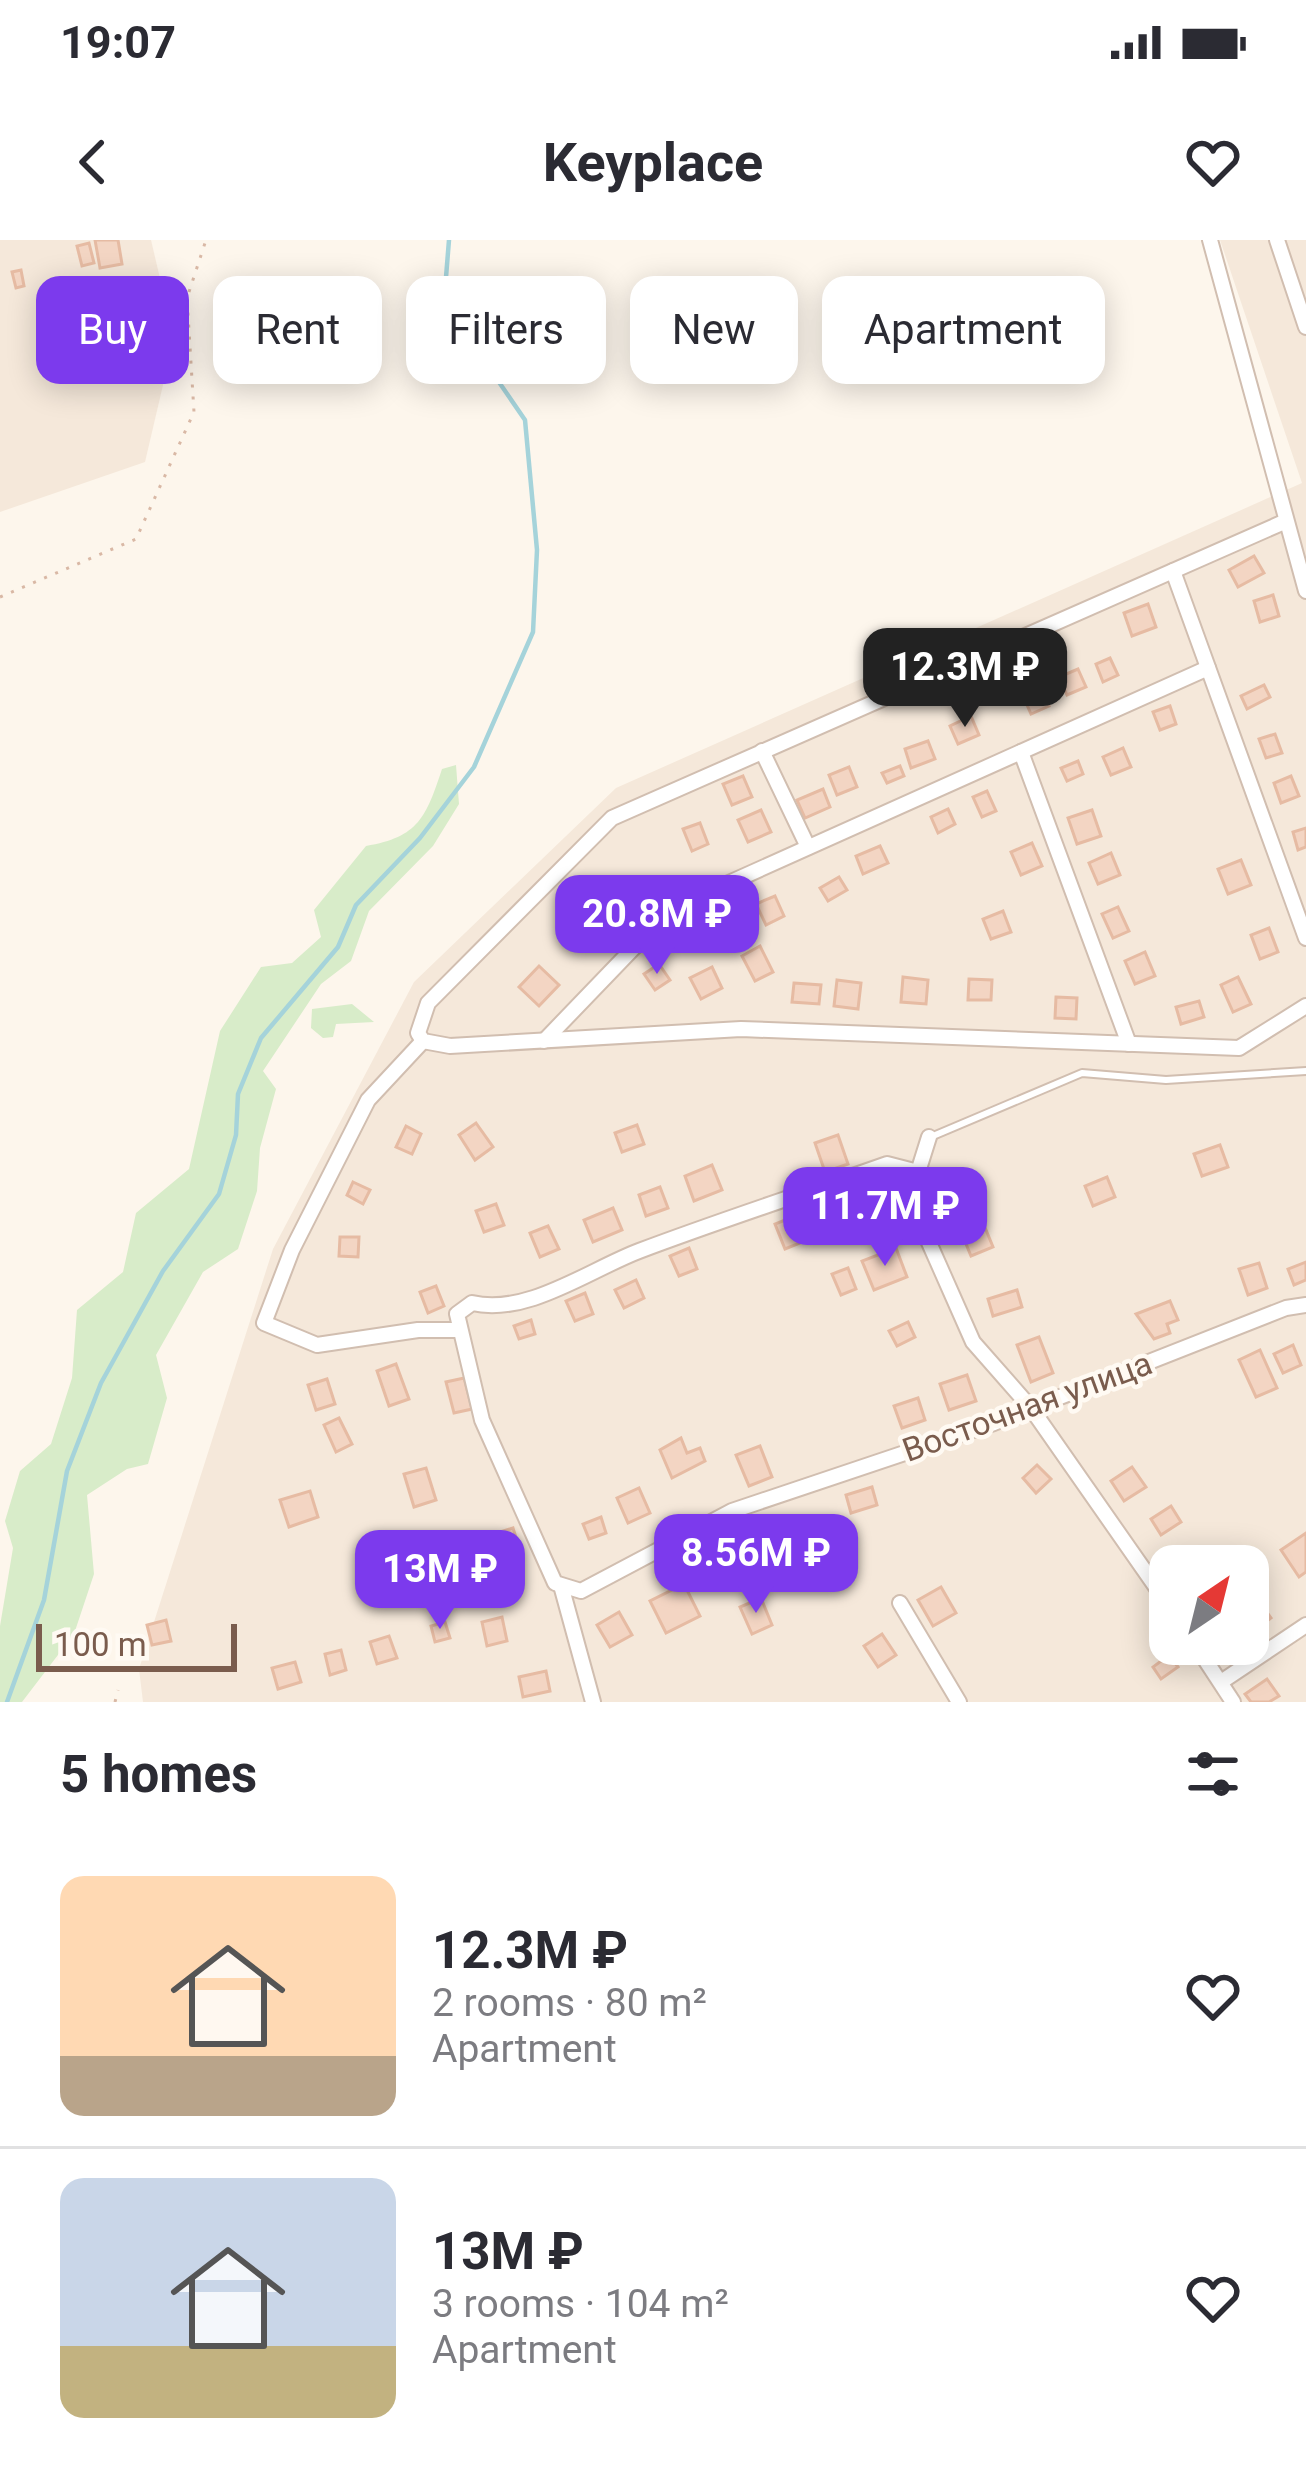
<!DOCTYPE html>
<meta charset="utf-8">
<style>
:root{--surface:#fff;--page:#f2f2f3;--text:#2b2b33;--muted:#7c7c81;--line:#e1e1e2;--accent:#7c3aed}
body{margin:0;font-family:Roboto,sans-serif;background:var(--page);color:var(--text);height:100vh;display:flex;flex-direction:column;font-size:45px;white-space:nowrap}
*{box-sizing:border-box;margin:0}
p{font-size:39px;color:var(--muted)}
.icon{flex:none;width:66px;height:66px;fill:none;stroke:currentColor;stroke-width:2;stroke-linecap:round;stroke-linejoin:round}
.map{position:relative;height:1462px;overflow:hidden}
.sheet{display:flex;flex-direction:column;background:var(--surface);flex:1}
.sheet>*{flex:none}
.hud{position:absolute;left:36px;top:36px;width:1236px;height:108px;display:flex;gap:24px}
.needle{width:78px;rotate:35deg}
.fabs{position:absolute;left:1149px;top:1305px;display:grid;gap:24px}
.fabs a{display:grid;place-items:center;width:120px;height:120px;border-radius:24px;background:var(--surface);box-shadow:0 6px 30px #0003;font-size:60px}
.scale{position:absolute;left:36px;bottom:30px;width:201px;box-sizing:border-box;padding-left:12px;border:6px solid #7a5c4d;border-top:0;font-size:33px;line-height:42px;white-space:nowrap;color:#7a5c4d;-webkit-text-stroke:9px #fffaf3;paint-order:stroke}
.price{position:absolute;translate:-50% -102px;padding:0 27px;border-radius:24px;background:var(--accent);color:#fff;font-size:39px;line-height:78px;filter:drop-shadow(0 3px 6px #0008)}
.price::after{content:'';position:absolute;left:50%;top:72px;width:36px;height:27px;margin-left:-18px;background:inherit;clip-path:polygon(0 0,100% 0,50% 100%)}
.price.active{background:#222;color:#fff}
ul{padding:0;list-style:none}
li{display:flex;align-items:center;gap:36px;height:300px;padding:0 60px}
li+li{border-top:3px solid var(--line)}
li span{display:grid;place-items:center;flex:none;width:336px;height:240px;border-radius:24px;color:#555}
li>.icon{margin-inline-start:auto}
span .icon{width:144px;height:144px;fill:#fffc;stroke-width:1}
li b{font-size:51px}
h2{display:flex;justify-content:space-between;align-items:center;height:144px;padding:0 60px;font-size:51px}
.pill{padding:0 42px;border-radius:24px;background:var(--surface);box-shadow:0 6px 30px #0003;font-size:42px;line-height:108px}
.pill.active{background:var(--accent);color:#fff}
.status{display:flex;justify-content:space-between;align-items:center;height:84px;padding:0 60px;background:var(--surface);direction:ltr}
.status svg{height:33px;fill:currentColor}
header{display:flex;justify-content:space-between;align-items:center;height:156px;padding:0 60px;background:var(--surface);font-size:54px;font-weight:700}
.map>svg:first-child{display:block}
.residential{fill:#f5e8da;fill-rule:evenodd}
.green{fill:#d8ecc9}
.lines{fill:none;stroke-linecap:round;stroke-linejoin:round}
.stream{stroke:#a5d3da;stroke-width:4.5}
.building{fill:#f3d5c3;stroke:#e6bba3;stroke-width:3}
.service-casing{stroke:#d1beb0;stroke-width:10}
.minor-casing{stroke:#d1beb0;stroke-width:18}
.path{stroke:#d9b8a5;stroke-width:3;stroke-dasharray:3 9;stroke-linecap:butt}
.service{stroke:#fff;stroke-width:6}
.minor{stroke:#fff;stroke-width:14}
.labels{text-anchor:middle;stroke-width:9;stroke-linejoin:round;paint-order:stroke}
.street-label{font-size:33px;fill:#7a5c4d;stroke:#fffaf3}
</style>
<div class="status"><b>19:07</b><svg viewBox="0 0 49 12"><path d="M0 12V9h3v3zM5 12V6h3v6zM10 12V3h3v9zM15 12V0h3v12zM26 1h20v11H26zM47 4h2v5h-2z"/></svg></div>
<header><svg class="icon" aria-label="back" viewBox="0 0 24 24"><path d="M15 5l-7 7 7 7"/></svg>Keyplace<svg class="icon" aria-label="heart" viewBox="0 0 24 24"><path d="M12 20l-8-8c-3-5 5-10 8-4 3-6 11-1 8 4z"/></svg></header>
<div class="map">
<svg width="1306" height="1462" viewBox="0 0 1306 1462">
<rect width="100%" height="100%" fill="#fdf6ec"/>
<g class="residential">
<polygon points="0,0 151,0 174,98 145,222 0,272"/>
<path d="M1220,0H1306V1462H143L139,1429L273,1009L414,742L616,548L1302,243ZM1170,1326H1248V1404H1170Z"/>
</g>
<g class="green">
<path d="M456,525L459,564L433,606L369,671L351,721L321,744L263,831L276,849L260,908L257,951L238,1009L203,1032L156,1115L167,1158L148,1224L127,1229L87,1255L94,1334L74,1394L22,1462H0V1386L13,1308L5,1281L20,1231L51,1204L72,1138L77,1070L123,1032L136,973L189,929L220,791L261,727L292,723L321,697L314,670L366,606C419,597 426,577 442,529Z"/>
<polygon points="352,764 374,782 336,784 333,797 323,798 311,788 312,769"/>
</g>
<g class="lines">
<polyline class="stream" points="7,1462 44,1360 67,1231 101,1143 163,1031 219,954 236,895 238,854 261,798 338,707 356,665 420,598 474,527 533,392 537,310 525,180 444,62 449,0"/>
</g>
<g class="building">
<polygon points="95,0 118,0 122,24 100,28"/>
<polygon points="89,3 94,23 82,26 77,6"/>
<polygon points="21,30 24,46 16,48 12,32"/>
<polygon points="1254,316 1264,333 1238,347 1229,330"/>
<polygon points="1273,355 1279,376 1260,382 1254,361"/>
<polygon points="1148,364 1156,387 1132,396 1124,373"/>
<polygon points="1110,418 1118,435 1103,442 1096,424"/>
<polygon points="1078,429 1086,447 1067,455 1059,437"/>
<polygon points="1264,445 1270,457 1247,469 1241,456"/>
<polygon points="1042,450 1049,466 1031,474 1024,458"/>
<polygon points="1170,466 1176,484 1160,490 1153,472"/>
<polygon points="971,476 979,495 958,504 950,486"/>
<polygon points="1275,494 1282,513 1266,518 1259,499"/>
<polygon points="928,501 935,519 911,528 905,509"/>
<polygon points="1123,508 1131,527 1111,535 1103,517"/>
<polygon points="1078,521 1083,534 1067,541 1061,528"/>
<polygon points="900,526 904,536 887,543 882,533"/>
<polygon points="849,527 857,547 837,555 829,535"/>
<polygon points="743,536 752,557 732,565 723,544"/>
<polygon points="1291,536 1299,556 1281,563 1274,543"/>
<polygon points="823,549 830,567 805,578 797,560"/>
<polygon points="987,551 996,571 982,577 973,557"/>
<polygon points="948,569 955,584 938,593 931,577"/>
<polygon points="761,570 771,592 748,602 738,580"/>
<polygon points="1092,570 1101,596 1077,604 1068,578"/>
<polygon points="700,583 708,604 692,611 683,589"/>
<polygon points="1306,588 1306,607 1298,610 1293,592"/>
<polygon points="1032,603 1042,626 1021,635 1011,612"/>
<polygon points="880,606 888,623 863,634 856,616"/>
<polygon points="1111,613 1120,635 1098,644 1089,623"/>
<polygon points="1241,620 1251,645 1228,654 1218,629"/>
<polygon points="839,637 847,650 828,661 820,648"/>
<polygon points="600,642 618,657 599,678 582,663"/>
<polygon points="775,656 784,676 766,685 756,664"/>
<polygon points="1118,667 1129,691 1113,698 1102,674"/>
<polygon points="736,669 745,687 718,700 710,682"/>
<polygon points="1003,671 1011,692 991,699 983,679"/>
<polygon points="1269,688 1278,712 1260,719 1251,695"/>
<polygon points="760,706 773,732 755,741 742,716"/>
<polygon points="1145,712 1155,736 1135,744 1125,721"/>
<polygon points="659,724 670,740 655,750 644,734"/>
<polygon points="539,726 559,745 539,766 519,747"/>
<polygon points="712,727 722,748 701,759 690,738"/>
<polygon points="903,737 928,740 926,764 901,762"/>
<polygon points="1238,737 1251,764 1233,772 1221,745"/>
<polygon points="969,739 992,740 991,760 968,760"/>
<polygon points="837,740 861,743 858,769 834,766"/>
<polygon points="794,743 821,745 819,764 792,762"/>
<polygon points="1056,757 1077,758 1076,779 1055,778"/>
<polygon points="1199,761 1204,777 1181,784 1176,767"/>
<polygon points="476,883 493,907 475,920 459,895"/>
<polygon points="637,885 644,904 622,912 615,893"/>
<polygon points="406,886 421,894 412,914 396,907"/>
<polygon points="838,895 848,924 825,932 815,903"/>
<polygon points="1220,905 1228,927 1202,936 1194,914"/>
<polygon points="712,925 722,950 694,961 685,936"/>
<polygon points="1107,937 1115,957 1093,966 1085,946"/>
<polygon points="353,942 370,950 363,964 347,955"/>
<polygon points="660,947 668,968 646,976 639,955"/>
<polygon points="496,964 504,985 484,992 476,971"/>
<polygon points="613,968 622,990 593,1002 584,980"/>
<polygon points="795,976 805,1001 785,1009 775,984"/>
<polygon points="984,985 993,1007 971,1016 962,994"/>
<polygon points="548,986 559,1009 540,1017 530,993"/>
<polygon points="340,997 359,997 358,1017 339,1016"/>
<polygon points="689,1008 697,1029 679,1036 670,1016"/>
<polygon points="896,1008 907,1037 874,1050 862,1021"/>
<polygon points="1306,1022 1306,1040 1294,1045 1288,1029"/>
<polygon points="1259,1023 1267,1048 1248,1055 1239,1029"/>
<polygon points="848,1028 856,1049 841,1055 832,1034"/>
<polygon points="636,1040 644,1058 624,1068 615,1050"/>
<polygon points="436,1046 444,1066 428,1073 420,1052"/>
<polygon points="1017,1050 1022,1067 993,1076 988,1059"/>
<polygon points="585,1053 593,1074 575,1081 566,1061"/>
<polygon points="1170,1061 1178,1080 1167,1084 1170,1093 1154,1099 1136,1074"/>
<polygon points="531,1080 535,1094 519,1099 514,1086"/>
<polygon points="908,1082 915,1097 897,1106 889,1091"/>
<polygon points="1039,1097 1053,1133 1031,1142 1017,1105"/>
<polygon points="1293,1105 1301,1125 1283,1133 1274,1114"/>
<polygon points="1260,1110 1277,1148 1256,1157 1239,1120"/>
<polygon points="396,1124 409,1159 389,1166 377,1131"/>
<polygon points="967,1135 976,1161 949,1170 940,1144"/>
<polygon points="464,1138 472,1169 454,1173 446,1142"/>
<polygon points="327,1139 335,1164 316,1170 308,1145"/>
<polygon points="918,1158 925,1180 902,1188 894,1166"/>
<polygon points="339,1178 352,1204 336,1212 324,1185"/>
<polygon points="681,1198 687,1213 700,1208 705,1221 672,1238 660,1210"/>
<polygon points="760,1206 772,1237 749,1246 736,1215"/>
<polygon points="1037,1225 1051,1239 1036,1253 1023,1238"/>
<polygon points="1132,1227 1146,1247 1124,1261 1111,1241"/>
<polygon points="426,1228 436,1260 414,1267 404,1234"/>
<polygon points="872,1247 877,1265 851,1273 846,1255"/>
<polygon points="639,1248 650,1273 628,1283 617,1258"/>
<polygon points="310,1251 318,1277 289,1287 280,1260"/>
<polygon points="1171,1266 1181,1282 1161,1295 1151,1279"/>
<polygon points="601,1277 606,1293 589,1299 583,1284"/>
<polygon points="513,1288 519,1307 504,1312 497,1293"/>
<polygon points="1306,1293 1306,1332 1299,1337 1281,1310"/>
<polygon points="393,1294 401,1328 382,1332 374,1298"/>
<polygon points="448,1307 452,1326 434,1330 430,1311"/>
<polygon points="740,1311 746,1326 720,1338 713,1323"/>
<polygon points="1170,1330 1170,1354 1159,1337"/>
<polygon points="684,1344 700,1376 666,1393 650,1361"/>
<polygon points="941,1347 956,1373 933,1386 918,1360"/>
<polygon points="761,1358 772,1385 752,1394 740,1367"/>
<polygon points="1258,1360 1271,1378 1248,1394 1248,1367"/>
<polygon points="619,1372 632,1395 610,1407 597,1385"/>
<polygon points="502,1377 507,1401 487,1406 482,1382"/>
<polygon points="166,1380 171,1401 152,1405 147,1385"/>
<polygon points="445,1382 450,1398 435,1402 431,1386"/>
<polygon points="882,1394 896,1415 878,1427 864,1406"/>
<polygon points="389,1396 397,1418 377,1424 370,1402"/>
<polygon points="341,1410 346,1430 330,1435 325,1414"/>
<polygon points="1169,1415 1178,1427 1161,1439 1153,1427"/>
<polygon points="295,1422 301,1442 278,1449 272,1428"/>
<polygon points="546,1431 550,1451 523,1457 519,1437"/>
<polygon points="1267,1439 1279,1456 1269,1462 1251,1462 1245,1454"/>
</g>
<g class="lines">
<g class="service-casing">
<polyline id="service" points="933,896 1082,833 1166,840 1306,831"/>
</g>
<g class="minor-casing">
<g id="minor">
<polyline points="1210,0 1306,351"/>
<polyline points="1277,0 1306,87"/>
<polyline points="1284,282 612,578 428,763 418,793 423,801 450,806 741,789 1239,808 1306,766"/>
<polyline points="1173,331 1306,698"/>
<polyline points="762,511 808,607"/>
<polyline points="1021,512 1129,804"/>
<polyline points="423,801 368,860 292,1010 264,1083 317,1105 418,1090 457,1090"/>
<polyline points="544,801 671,669 1208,428"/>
<polyline points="929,897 918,932 927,998 973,1102 1031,1168 1170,1367"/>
<path d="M918,932L887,924C805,953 721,980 639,1011C589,1030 527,1076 472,1063L457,1074L482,1180L555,1343L581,1351L732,1271L994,1183L1286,1068L1306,1065"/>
<polyline points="562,1349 593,1462"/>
<polyline points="900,1363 959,1462"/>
<polyline points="1195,1404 1233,1462"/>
<polyline points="1221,1442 1306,1385"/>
</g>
</g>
<g class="path">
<polyline points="0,357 136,299 194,172 187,58 206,0"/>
<polyline points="115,1462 118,1450"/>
</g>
<use href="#service" class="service"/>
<use href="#minor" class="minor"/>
</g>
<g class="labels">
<g class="street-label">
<text transform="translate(1027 1166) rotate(-20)" y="12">Восточная улица</text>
</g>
</g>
</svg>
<div class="fabs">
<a><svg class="needle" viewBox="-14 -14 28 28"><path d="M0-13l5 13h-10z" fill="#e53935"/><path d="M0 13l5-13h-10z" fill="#7c7c81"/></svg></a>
</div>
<div class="scale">100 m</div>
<b class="price active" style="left:965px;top:490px">12.3M ₽</b>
<b class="price" style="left:657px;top:737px">20.8M ₽</b>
<b class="price" style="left:885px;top:1029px">11.7M ₽</b>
<b class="price" style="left:756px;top:1376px">8.56M ₽</b>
<b class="price" style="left:440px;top:1392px">13M ₽</b>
<div class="hud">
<a class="pill active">Buy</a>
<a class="pill">Rent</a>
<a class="pill">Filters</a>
<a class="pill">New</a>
<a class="pill">Apartment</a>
</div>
</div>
<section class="sheet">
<h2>5 homes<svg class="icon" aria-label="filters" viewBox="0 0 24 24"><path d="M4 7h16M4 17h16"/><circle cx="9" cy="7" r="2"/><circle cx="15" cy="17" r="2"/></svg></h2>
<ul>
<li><span style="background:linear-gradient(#ffd9b3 75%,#b9a48a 0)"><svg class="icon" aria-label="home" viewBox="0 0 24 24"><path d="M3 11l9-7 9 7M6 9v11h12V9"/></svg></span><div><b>12.3M ₽</b><p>2 rooms · 80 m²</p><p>Apartment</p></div><svg class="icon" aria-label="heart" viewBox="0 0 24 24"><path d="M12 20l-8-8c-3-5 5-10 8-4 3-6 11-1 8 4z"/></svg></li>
<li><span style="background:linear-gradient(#c9d6e8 70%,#c2b280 0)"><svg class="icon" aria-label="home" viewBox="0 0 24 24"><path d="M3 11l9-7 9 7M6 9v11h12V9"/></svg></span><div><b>13M ₽</b><p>3 rooms · 104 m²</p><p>Apartment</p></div><svg class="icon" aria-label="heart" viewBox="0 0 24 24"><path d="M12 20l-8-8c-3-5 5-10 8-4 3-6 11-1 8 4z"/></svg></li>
</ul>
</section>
